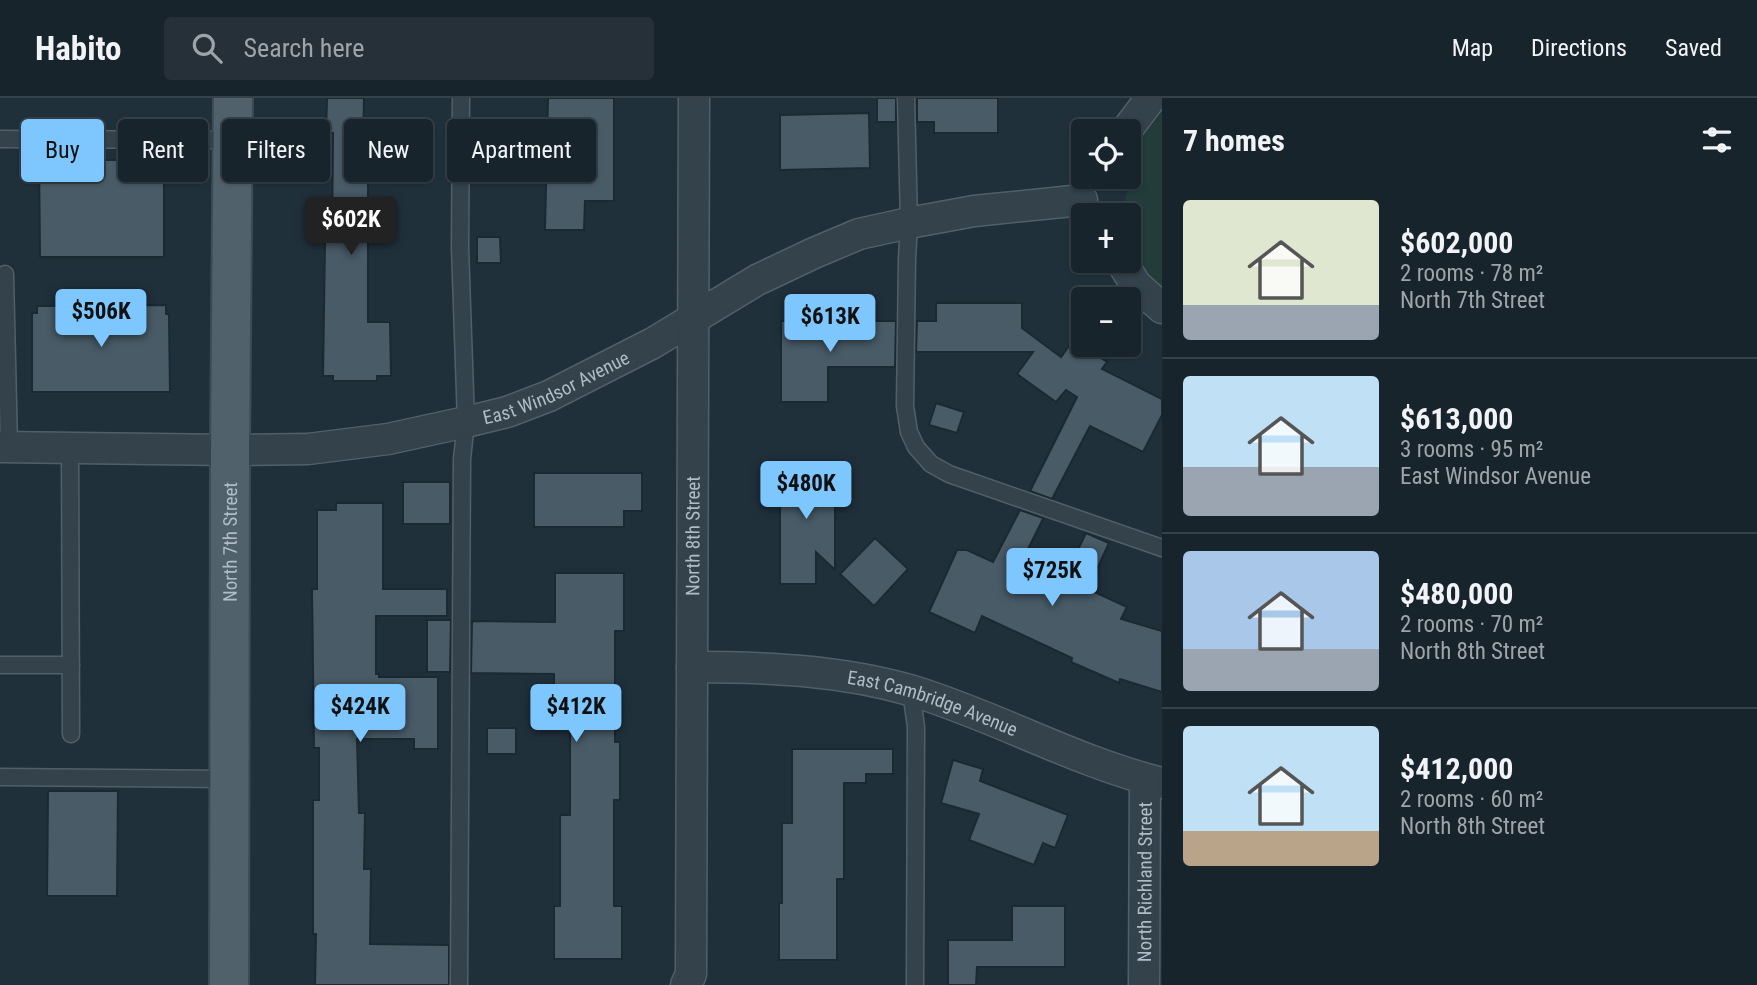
<!DOCTYPE html>
<meta charset="utf-8">
<style>
:root{--surface:#18242c;--page:#253038;--text:#f1f3f6;--muted:#9fa4a9;--line:#364148;--accent:#7dc7fe}
body{margin:0;font-family:"Roboto Condensed",sans-serif;background:var(--page);color:var(--text);height:100vh;display:flex;flex-direction:column;font-size:26px;white-space:nowrap}
*{box-sizing:border-box;margin:0}
p{font-size:23px;color:var(--muted)}
.icon{flex:none;width:38px;height:38px;fill:none;stroke:currentColor;stroke-width:2;stroke-linecap:round;stroke-linejoin:round}
.map{position:relative;flex:1;overflow:hidden}
.details{display:flex;flex-direction:column;background:var(--surface);width:595px}
.details>*{flex:none}
.guide{position:absolute;left:21px;top:21px;width:665px;height:63px;display:flex;gap:14px}
.controls{position:absolute;left:1071px;top:21px;display:grid;gap:14px}
.controls a{display:grid;place-items:center;width:70px;height:70px;border-radius:7px;background:var(--surface);box-shadow:0 2px 5px #0004,0 0 0 2px var(--line);font-size:35px}
.price{position:absolute;translate:-50% -60px;padding:0 16px;border-radius:7px;background:var(--accent);color:#111;font-size:23px;line-height:46px;filter:drop-shadow(0 2px 4px #0008)}
.price::after{content:'';position:absolute;left:50%;top:42px;width:21px;height:16px;margin-left:-10px;background:inherit;clip-path:polygon(0 0,100% 0,50% 100%)}
.price.on{background:#222;color:#fff}
ul{padding:0;list-style:none}
li{display:flex;align-items:center;gap:21px;height:175px;padding:0 21px}
li+li{border-top:2px solid var(--line)}
li span{display:grid;place-items:center;flex:none;width:196px;height:140px;border-radius:7px;color:#555}
li>.icon{margin-inline-start:auto}
span .icon{width:84px;height:84px;fill:#fffc;stroke-width:1}
li b{font-size:30px}
h2{display:flex;justify-content:space-between;align-items:center;height:84px;padding:0 21px;font-size:30px}
.pill{padding:0 24px;border-radius:7px;background:var(--surface);box-shadow:0 2px 5px #0004,0 0 0 2px var(--line);font-size:24px;line-height:63px}
.pill.on{background:var(--accent);color:#111}
header{display:flex;align-items:center;gap:42px;box-sizing:border-box;height:98px;padding:0 35px;background:var(--surface);border-bottom:2px solid var(--line)}
header strong{font-size:33px}
nav{display:flex;gap:38px;margin-inline-start:auto;font-size:24px}
.search{width:490px;height:63px;background:var(--page);display:flex;align-items:center;gap:18px;box-sizing:border-box;padding:0 24px;border-radius:7px;color:var(--muted);font-size:26px}
main{display:flex;flex:1;min-height:0}
.map>svg:first-child{display:block}
.green{fill:#223c3a}
.building{fill:#485b67;stroke:#1b2931;stroke-width:2}
.lines{fill:none;stroke-linecap:round;stroke-linejoin:round}
.lane-casing{stroke:#516068;stroke-width:19}
.street-casing{stroke:#516068;stroke-width:33}
.primary-casing{stroke:#3d4b54;stroke-width:42}
.lane{stroke:#34424b;stroke-width:16}
.street{stroke:#34424b;stroke-width:30}
.primary{stroke:#51616b;stroke-width:38}
.labels{text-anchor:middle;stroke-width:6;stroke-linejoin:round;paint-order:stroke}
.street-label{font-size:19px;fill:#aebdc7;stroke:#19272f}
</style>
<header>
<strong>Habito</strong>
<div class="search"><svg class="icon" aria-label="search" viewBox="0 0 24 24"><circle cx="10" cy="10" r="6"/><path d="M15 15l6 6"/></svg>Search here</div>
<nav><a>Map</a><a>Directions</a><a>Saved</a></nav>
</header>
<main>
<div class="map">
<svg width="1162" height="887" viewBox="0 0 1162 887">
<rect width="100%" height="100%" fill="#20303b"/>
<polygon class="green" points="1162,14 1162,201 1145,185 1129,145 1129,117 1126,117 1124,105 1140,43"/>
<g class="building">
<polygon points="327,0 364,0 363,50 368,50 368,224 390,224 391,278 377,278 377,283 333,283 333,278 323,278 325,144 332,144 333,35 326,35"/>
<polygon points="548,0 614,0 614,103 585,103 584,132 545,132"/>
<rect x="877" y="0" width="19" height="24"/>
<polygon points="917,0 998,0 998,35 934,35 934,24 917,24"/>
<polygon points="869,15 870,70 780,72 780,17"/>
<polygon points="39,62 164,62 164,159 40,159"/>
<polygon points="477,139 500,139 501,165 477,165"/>
<polygon points="936,205 1022,205 1022,230 1061,259 1074,241 1107,264 1102,271 1162,301 1162,317 1143,354 1090,328 1052,401 1030,393 1077,299 1066,292 1056,304 1017,276 1033,254 916,254 917,223 936,223"/>
<polygon points="166,207 166,216 169,216 170,294 32,294 32,215 37,215 37,208"/>
<polygon points="781,223 896,223 895,269 828,269 828,304 781,304"/>
<polygon points="936,305 964,314 957,335 929,327"/>
<polygon points="780,366 835,366 835,472 816,454 816,486 780,486"/>
<polygon points="534,375 642,375 642,413 624,413 624,429 534,429"/>
<rect x="403" y="384" width="47" height="42"/>
<polygon points="336,405 383,405 383,491 447,491 447,518 376,518 376,576 379,576 379,579 438,579 438,651 414,651 414,641 357,641 359,715 365,715 364,771 371,771 370,846 449,847 449,887 315,887 316,836 313,836 313,702 319,702 319,650 314,650 312,491 317,491 317,412 336,412"/>
<polygon points="1020,412 1043,420 1043,421 1018,471 1059,491 1086,435 1109,445 1088,491 1127,509 1121,521 1162,533 1162,594 1120,581 1119,585 1071,564 1072,560 982,518 975,535 929,514 957,452 967,452 993,464"/>
<polygon points="875,440 908,471 874,508 840,476"/>
<polygon points="555,475 624,475 624,533 615,533 615,644 620,644 620,702 614,702 614,808 622,808 622,861 554,861 554,808 560,808 560,717 570,717 570,620 554,620 554,576 471,575 472,523 555,524"/>
<polygon points="427,522 451,522 450,574 427,574"/>
<rect x="487" y="630" width="29" height="26"/>
<polygon points="792,651 893,651 893,676 866,676 866,685 844,685 844,781 837,781 837,862 779,862 779,805 782,805 782,725 792,725"/>
<polygon points="953,662 983,671 980,683 1068,717 1055,750 1043,745 1034,767 969,742 979,716 941,705"/>
<polygon points="48,693 118,693 117,798 47,798"/>
<polygon points="1012,808 1065,808 1065,869 977,869 976,887 948,887 948,842 1012,842"/>
</g>
<g class="lines">
<g class="lane-casing">
<g id="lane">
<polyline points="906,0 909,125 907,161 905,308 909,334 916,349 931,366 949,376 1162,450"/>
<polyline points="0,41 233,42"/>
<polyline points="5,176 9,349"/>
<polyline points="70,350 71,636"/>
<polyline points="0,567 71,567"/>
<polyline points="911,593 916,629 915,887"/>
<polyline points="0,679 228,681"/>
<polyline points="459,887 462,361 466,324 460,150 461,0"/>
</g>
</g>
<g class="street-casing">
<g id="street">
<polyline points="1126,33 1151,0"/>
<polyline points="1121,163 1136,187 1162,210"/>
<path id="s1" d="M0,349L230,352L308,351L388,341L466,324L507,314L549,298L653,245L757,182L814,155L859,136L909,125L974,113L1082,102"/>
<path id="s2" d="M692,569C766,569 841,572 913,593C998,619 1076,664 1162,685"/>
<path id="s3" d="M686,887L691,876L694,0"/>
<path id="s4" d="M1144,887L1145,681"/>
</g>
</g>
<g class="primary-casing">
<g id="primary">
<path id="s5" d="M229,887L230,352L233,0"/>
</g>
</g>
<use href="#lane" class="lane"/>
<use href="#street" class="street"/>
<use href="#primary" class="primary"/>
</g>
<g class="labels">
<g class="street-label">
<text dy="7" stroke="none"><textPath href="#s1" startOffset="565">East Windsor Avenue</textPath></text>
<text dy="7" stroke="none"><textPath href="#s3" startOffset="450">North 8th Street</textPath></text>
<text dy="7" stroke="none"><textPath href="#s5" startOffset="443">North 7th Street</textPath></text>
<text dy="7" stroke="none"><textPath href="#s2" startOffset="245">East Cambridge Avenue</textPath></text>
<text dy="7" stroke="none"><textPath href="#s4" startOffset="103">North Richland Street</textPath></text>
</g>
</g>
</svg>
<div class="controls">
<a><svg class="icon" aria-label="locate" viewBox="0 0 24 24"><circle cx="12" cy="12" r="6"/><path d="M12 2v4M12 18v4M2 12h4M18 12h4"/></svg></a>
<a>+</a>
<a>−</a>
</div>
<b class="price on" style="left:351px;top:159px">$602K</b>
<b class="price" style="left:101px;top:251px">$506K</b>
<b class="price" style="left:830px;top:256px">$613K</b>
<b class="price" style="left:806px;top:423px">$480K</b>
<b class="price" style="left:1052px;top:510px">$725K</b>
<b class="price" style="left:360px;top:646px">$424K</b>
<b class="price" style="left:576px;top:646px">$412K</b>
<div class="guide">
<a class="pill on">Buy</a>
<a class="pill">Rent</a>
<a class="pill">Filters</a>
<a class="pill">New</a>
<a class="pill">Apartment</a>
</div>
</div>
<section class="details">
<h2>7 homes<svg class="icon" aria-label="filters" viewBox="0 0 24 24"><path d="M4 7h16M4 17h16"/><circle cx="9" cy="7" r="2"/><circle cx="15" cy="17" r="2"/></svg></h2>
<ul>
<li><span style="background:linear-gradient(#dfe7d0 75%,#9aa5b1 0)"><svg class="icon" aria-label="home" viewBox="0 0 24 24"><path d="M3 11l9-7 9 7M6 9v11h12V9"/></svg></span><div><b>$602,000</b><p>2 rooms · 78 m²</p><p>North 7th Street</p></div></li>
<li><span style="background:linear-gradient(#bfe0f5 65%,#9aa5b1 0)"><svg class="icon" aria-label="home" viewBox="0 0 24 24"><path d="M3 11l9-7 9 7M6 9v11h12V9"/></svg></span><div><b>$613,000</b><p>3 rooms · 95 m²</p><p>East Windsor Avenue</p></div></li>
<li><span style="background:linear-gradient(#a9c7e8 70%,#9aa5b1 0)"><svg class="icon" aria-label="home" viewBox="0 0 24 24"><path d="M3 11l9-7 9 7M6 9v11h12V9"/></svg></span><div><b>$480,000</b><p>2 rooms · 70 m²</p><p>North 8th Street</p></div></li>
<li><span style="background:linear-gradient(#bfe0f5 75%,#b9a48a 0)"><svg class="icon" aria-label="home" viewBox="0 0 24 24"><path d="M3 11l9-7 9 7M6 9v11h12V9"/></svg></span><div><b>$412,000</b><p>2 rooms · 60 m²</p><p>North 8th Street</p></div></li>
</ul>
</section>
</main>
